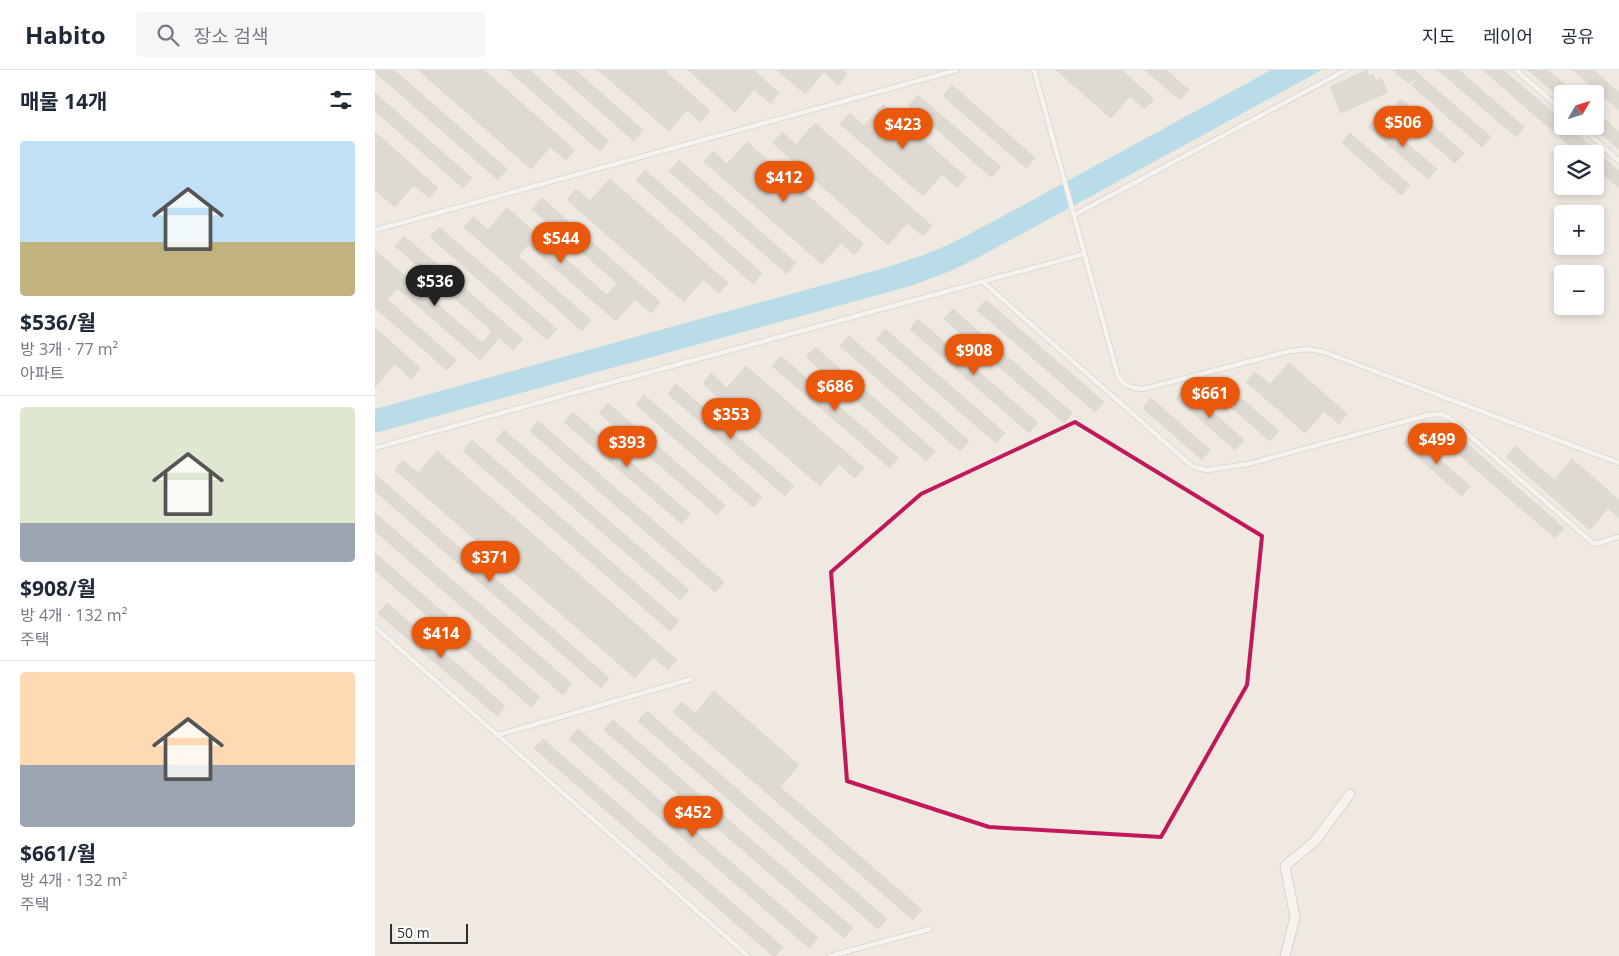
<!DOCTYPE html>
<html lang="ko">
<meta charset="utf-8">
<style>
:root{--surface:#fff;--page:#f6f6f7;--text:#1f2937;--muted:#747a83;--line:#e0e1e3;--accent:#ea580c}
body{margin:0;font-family:"Open Sans","Noto Sans KR",sans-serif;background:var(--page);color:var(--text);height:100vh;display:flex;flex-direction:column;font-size:19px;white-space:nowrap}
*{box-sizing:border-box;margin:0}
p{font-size:16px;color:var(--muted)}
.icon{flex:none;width:28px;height:28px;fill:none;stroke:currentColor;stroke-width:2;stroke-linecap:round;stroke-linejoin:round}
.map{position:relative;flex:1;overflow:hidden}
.drawer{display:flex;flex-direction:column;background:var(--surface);width:375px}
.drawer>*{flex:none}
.needle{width:32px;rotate:51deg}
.fabs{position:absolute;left:1179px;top:15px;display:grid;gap:10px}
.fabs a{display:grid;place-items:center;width:50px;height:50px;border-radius:5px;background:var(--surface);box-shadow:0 2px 8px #0003;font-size:25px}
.scale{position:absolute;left:15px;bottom:12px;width:78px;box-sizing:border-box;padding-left:5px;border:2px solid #2e2e2e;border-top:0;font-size:14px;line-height:18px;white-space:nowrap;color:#2e2e2e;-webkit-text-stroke:4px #fff;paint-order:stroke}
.price{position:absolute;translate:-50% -42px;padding:0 11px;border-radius:18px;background:var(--accent);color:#fff;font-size:16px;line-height:32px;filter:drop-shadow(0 1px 2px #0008)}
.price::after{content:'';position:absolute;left:50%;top:30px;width:15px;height:11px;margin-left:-8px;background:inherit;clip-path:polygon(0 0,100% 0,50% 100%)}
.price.on{background:#222;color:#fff}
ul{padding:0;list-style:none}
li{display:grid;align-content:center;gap:10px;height:265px;padding:0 20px}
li+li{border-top:1px solid var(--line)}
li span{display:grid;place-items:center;height:155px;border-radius:5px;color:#555}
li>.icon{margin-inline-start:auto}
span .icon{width:90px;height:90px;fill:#fffc;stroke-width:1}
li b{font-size:21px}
h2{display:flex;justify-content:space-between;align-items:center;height:60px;padding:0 20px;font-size:21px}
header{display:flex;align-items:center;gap:30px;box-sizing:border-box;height:70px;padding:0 25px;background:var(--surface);border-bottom:1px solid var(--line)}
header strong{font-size:24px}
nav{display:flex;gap:28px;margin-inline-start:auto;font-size:18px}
.search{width:350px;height:45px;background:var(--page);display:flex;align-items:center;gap:12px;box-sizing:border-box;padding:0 18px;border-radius:5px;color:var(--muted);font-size:19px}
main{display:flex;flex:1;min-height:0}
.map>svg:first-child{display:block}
.water{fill:#75cff0}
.building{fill:#cbc7bf;stroke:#cbc5ba}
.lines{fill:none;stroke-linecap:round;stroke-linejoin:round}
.service-casing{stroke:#b4b7c1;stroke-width:6}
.minor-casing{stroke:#b4b7c1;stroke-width:11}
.service{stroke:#fff;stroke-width:4.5}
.minor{stroke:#fff;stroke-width:9}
.marked{fill:none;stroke:#c2185b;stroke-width:4;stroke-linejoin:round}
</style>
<header>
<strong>Habito</strong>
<div class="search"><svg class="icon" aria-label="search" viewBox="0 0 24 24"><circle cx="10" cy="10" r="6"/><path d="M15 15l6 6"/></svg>장소 검색</div>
<nav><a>지도</a><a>레이어</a><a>공유</a></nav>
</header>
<main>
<section class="drawer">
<h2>매물 14개<svg class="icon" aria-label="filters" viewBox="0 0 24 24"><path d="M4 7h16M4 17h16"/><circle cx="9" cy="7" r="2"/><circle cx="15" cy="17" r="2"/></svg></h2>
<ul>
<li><span style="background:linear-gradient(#bfe0f5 65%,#c2b280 0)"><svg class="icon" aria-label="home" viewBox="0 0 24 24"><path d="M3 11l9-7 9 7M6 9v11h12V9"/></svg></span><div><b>$536/월</b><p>방 3개 · 77 m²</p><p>아파트</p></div></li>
<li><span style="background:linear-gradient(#dfe7d0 75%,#9aa5b1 0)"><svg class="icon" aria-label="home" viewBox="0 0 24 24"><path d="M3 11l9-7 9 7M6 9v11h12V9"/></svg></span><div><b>$908/월</b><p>방 4개 · 132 m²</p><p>주택</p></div></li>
<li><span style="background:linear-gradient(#ffd9b3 60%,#9aa5b1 0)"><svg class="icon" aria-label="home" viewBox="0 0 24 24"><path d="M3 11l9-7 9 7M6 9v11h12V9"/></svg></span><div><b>$661/월</b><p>방 4개 · 132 m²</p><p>주택</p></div></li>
</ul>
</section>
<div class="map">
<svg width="1244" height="886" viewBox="0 0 1244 886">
<rect width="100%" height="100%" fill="#efe9e1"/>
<polygon class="water" points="896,0 947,0 606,186 578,200 539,215 0,363 0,339 513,197 551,184 573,175 617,152"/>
<g class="building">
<polygon points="0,0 19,0 132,99 123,110 0,2"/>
<polygon points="43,0 109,0 200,80 191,90 175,77 156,99"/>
<polygon points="133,0 154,0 234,71 225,81"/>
<polygon points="178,0 200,0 268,60 259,71"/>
<polygon points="223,0 289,0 335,41 326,52 312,40 294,61"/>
<polygon points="313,0 378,0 404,23 395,33 379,20 360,42"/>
<polygon points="402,0 468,0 472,4 463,15 449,2 430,24"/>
<polygon points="681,0 746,0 779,29 770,39 755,26 736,48"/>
<polygon points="770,0 791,0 814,20 805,30"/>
<polygon points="992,0 994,6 998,4 1001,11 1006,8 1013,22 966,43 955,17"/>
<polygon points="1018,0 1039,0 1116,67 1107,77 1037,16 1043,8 1033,13"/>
<polygon points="1063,0 1084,0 1149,57 1141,67"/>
<polygon points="1108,0 1128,0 1188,51 1188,56 1193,56 1223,83 1244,101 1244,118 1220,97 1220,84 1204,84"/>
<polygon points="1153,0 1173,0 1200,24 1188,24 1188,30"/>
<polygon points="1198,0 1218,0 1244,22 1244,40"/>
<polygon points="577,15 660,88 651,98 568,26"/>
<polygon points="0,23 97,108 88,118 0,41"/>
<polygon points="543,25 626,97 616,107 534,35"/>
<polygon points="1025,30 1028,30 1089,83 1080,93 1017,39"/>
<polygon points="508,34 591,107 582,118 567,104 548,126 465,54 475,43 489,56"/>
<polygon points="1220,41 1244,62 1244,79 1220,59"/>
<polygon points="1001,47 1062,99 1053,109 993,57"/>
<polygon points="440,53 557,156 548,166 532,153 513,175 398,73 407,62 421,75"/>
<polygon points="0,62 63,118 54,128 39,115 20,137 0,120"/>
<polygon points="975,63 1035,115 1026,125 967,73"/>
<polygon points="372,72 488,174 479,185 466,173 447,194 329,92 338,81 352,94"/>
<polygon points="304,90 421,193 412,204 294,101"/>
<polygon points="270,100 387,203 378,214 261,110"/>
<polygon points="235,109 353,213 344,223 328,210 309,232 192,130 201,119 215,131"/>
<polygon points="167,128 285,232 276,243 260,229 241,251 153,175 143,186 216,250 207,261 89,157 98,147 113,160 132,138 232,225 242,213 157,139"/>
<polygon points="64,157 182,259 172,270 55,167"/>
<polygon points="29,166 148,269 138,280 124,268 105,290 22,218 12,229 81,290 72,300 0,238 0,180 107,273 117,261 20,176"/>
<polygon points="611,230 729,332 720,342 602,240"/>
<polygon points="578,239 697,343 689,353 569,249"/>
<polygon points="543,249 663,353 654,363 535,259"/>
<polygon points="0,258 45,298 36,309 20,294 0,317"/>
<polygon points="510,259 630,363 621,373 501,269"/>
<polygon points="474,266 594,371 585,381 465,276"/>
<polygon points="440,277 560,381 551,391 431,287"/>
<polygon points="406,286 523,388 515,398 397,296"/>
<polygon points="914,293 972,344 964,354 949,341 930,363 871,312 880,302 895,314"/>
<polygon points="371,296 489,398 480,408 464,394 445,416 328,314 336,303 352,318"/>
<polygon points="845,310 904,361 895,371 836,320"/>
<polygon points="301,314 419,416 410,426 293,324"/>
<polygon points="810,318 869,370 860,380 801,328"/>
<polygon points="269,325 387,427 378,437 261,335"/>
<polygon points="776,328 835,380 827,390 768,338"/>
<polygon points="233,333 350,435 342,445 224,343"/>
<polygon points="198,342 315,444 307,454 189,352"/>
<polygon points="163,351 349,512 340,522 155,361"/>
<polygon points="1068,353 1189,458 1180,468 1059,363"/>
<polygon points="129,360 314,520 305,530 121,370"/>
<polygon points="1036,364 1095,416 1087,426 1028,374"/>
<polygon points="97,370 304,551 295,561 88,381"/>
<polygon points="1140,376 1179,410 1197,389 1244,430 1244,448 1233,438 1215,460 1131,387"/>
<polygon points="62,381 302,590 293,600 278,587 260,608 20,400 28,390 43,403"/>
<polygon points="0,404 234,608 226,618 0,421"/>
<polygon points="0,443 197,614 188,625 0,461"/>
<polygon points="0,483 165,627 156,637 0,500"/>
<polygon points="12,533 130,636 122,646 3,543"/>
<polygon points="339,621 424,695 405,717 547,840 538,850 298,642 307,632 320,643"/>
<polygon points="272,641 512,849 503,859 263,651"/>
<polygon points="238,650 478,858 469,868 229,660"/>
<polygon points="203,659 443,868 434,878 194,669"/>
<polygon points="168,669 408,877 400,886 398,886 159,678"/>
</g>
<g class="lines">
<g class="service-casing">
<g id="service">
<path d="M659,0L743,306C750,317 756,318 768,319L915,281L933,279L949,282L1244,393"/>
<polyline points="1141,0 1188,41"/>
<polyline points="1205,56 1244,91"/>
<polyline points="699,145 971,0"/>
<polyline points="0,160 582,0"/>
<polyline points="608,212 818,397 832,400 873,394 1053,345 1067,344 1077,350 1219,474 1244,467"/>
<polyline points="0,378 198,323 709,184"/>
<polyline points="0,557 373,886"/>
<polyline points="123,665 316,609"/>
<polyline points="455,886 555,859"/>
</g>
</g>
<g class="minor-casing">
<polyline id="minor" points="910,886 920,847 910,796 940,771 975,724"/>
</g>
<use href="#service" class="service"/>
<use href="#minor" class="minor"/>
</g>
<path d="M0 0H1244V886H0ZM700,352L887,466L872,615L786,767L614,757L472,711L456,502L546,424Z" fill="#efe9e1" fill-opacity=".55" fill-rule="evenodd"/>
<path class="marked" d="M700,352L887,466L872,615L786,767L614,757L472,711L456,502L546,424Z"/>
</svg>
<div class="fabs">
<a><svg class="needle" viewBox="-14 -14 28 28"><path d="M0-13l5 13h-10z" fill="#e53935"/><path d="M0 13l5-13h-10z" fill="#747a83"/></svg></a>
<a><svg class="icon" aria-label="layers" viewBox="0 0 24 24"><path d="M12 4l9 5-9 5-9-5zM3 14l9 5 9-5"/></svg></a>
<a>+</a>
<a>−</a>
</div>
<div class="scale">50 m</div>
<b class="price" style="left:1028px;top:78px">$506</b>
<b class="price" style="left:528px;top:80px">$423</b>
<b class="price" style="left:409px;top:133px">$412</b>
<b class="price" style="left:186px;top:194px">$544</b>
<b class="price on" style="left:60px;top:237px">$536</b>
<b class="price" style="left:599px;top:306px">$908</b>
<b class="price" style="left:460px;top:342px">$686</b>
<b class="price" style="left:835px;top:349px">$661</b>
<b class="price" style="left:356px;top:370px">$353</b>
<b class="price" style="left:1062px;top:395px">$499</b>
<b class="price" style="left:252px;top:398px">$393</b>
<b class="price" style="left:115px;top:513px">$371</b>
<b class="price" style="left:66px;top:589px">$414</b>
<b class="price" style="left:318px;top:768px">$452</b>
</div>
</main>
